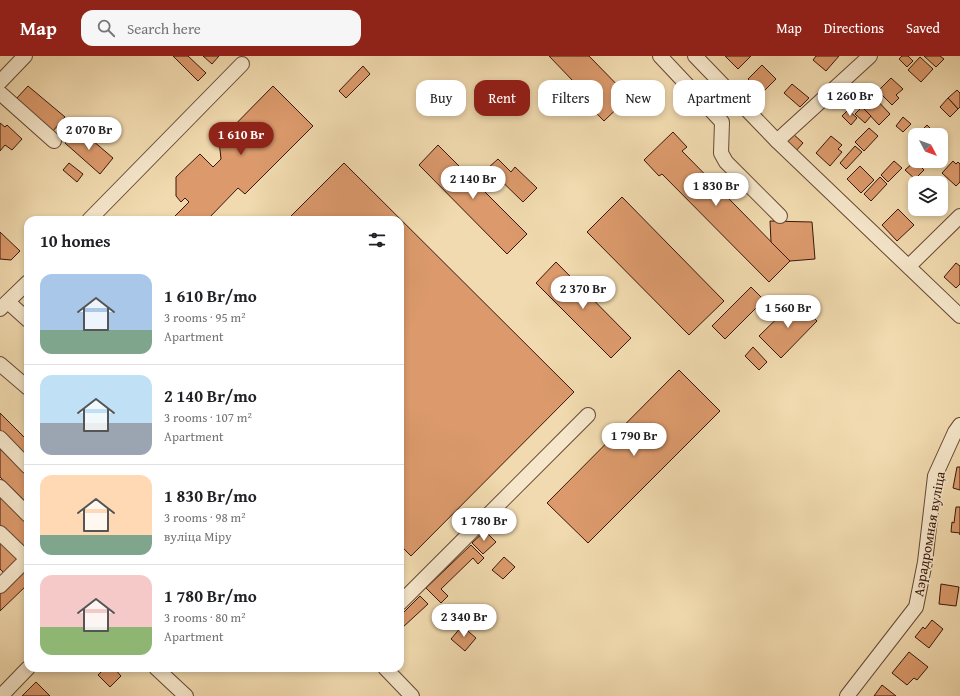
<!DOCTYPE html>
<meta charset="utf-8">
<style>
:root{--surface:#fff;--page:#f6f6f6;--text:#202124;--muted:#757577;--line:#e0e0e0;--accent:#8f2418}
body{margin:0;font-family:"Gentium Book Plus",serif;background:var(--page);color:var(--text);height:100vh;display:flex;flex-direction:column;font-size:15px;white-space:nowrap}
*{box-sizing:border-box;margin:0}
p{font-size:13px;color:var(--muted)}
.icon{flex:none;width:22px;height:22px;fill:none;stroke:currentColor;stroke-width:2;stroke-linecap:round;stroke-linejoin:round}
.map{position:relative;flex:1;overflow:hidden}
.details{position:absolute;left:24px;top:160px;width:380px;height:456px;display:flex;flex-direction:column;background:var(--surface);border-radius:12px;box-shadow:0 2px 6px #0003}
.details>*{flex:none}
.hud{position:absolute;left:416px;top:24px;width:380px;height:36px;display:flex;gap:8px}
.needle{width:26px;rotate:131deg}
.fabs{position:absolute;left:908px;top:72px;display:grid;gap:8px}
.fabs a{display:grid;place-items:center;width:40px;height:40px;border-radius:8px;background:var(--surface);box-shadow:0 2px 6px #0003;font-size:20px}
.price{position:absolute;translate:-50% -34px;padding:0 9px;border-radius:14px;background:#fff;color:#222;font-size:13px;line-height:26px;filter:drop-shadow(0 1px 2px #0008)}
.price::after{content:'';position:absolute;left:50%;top:24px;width:12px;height:9px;margin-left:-6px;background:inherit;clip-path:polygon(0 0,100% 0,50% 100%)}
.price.on{background:var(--accent);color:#fff}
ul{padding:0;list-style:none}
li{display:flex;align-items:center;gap:12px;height:100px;padding:0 16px}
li+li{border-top:1px solid var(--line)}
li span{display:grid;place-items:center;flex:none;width:112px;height:80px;border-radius:12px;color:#555}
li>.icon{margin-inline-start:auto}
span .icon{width:48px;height:48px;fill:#fffc;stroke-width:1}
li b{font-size:17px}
h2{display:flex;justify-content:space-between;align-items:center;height:48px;padding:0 16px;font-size:17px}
.pill{padding:0 14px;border-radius:12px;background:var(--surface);box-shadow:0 2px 6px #0003;font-size:14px;line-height:36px}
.pill.on{background:var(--accent);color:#fff}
header{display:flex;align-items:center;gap:24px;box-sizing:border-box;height:56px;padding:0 20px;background:var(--accent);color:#fff}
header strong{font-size:19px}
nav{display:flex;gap:22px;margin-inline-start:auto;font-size:14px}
.search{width:280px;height:36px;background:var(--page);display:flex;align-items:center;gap:10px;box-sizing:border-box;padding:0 14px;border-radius:12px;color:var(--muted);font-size:15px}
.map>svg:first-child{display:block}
.building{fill:#dc9a6c;stroke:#38170a}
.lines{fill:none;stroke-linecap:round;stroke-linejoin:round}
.minor-casing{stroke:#664833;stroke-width:16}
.minor{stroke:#f6e7cb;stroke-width:14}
.labels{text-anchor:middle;stroke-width:3;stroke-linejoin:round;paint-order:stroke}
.street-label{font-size:14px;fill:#38170a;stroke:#f6e7cb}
</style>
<header>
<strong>Map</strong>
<div class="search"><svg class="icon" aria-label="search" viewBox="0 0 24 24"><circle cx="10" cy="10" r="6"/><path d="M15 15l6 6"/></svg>Search here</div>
<nav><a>Map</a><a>Directions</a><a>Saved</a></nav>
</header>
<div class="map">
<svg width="960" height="640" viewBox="0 0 960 640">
<rect width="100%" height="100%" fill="#f1daaf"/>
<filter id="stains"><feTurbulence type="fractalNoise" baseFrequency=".005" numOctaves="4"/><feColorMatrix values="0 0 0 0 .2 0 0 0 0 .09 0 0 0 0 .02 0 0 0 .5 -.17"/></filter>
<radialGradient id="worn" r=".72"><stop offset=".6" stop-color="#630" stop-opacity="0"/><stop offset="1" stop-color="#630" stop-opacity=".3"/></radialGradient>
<g class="building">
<polygon points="173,0 188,0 206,17 198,25"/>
<polygon points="203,0 219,0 212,8"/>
<polygon points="549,0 589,0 629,41 604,65 569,29 573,25"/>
<polygon points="725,0 751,0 738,13"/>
<polygon points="816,0 839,0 826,15 813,4"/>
<polygon points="902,0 908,0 913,5 907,11 899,3"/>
<polygon points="924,0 940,0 944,3 936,11"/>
<polygon points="920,1 933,13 921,26 908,14"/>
<polygon points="762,9 776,23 762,37 748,23"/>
<polygon points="363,10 370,18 346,42 339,35"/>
<polygon points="891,22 903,33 896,39 899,42 892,49 878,35"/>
<polygon points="792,28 809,42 800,51 784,37"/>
<polygon points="28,30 65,61 53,75 16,43"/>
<polygon points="273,30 313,70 245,138 238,132 207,164 171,164 189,146 185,142 181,146 176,140 176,121 200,98 213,111 221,103 219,85"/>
<polygon points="957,34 960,37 960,51 958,53 948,42"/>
<polygon points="873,40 890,58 879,69 862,51"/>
<polygon points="948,42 958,53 950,61 940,51"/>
<polygon points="862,51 871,60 865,67 855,58"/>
<polygon points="848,54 857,62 851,69 842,60"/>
<polygon points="903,61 911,68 903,76 896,70"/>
<polygon points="0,67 5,71 7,69 22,83 12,94 5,89 0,95"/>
<polygon points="927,69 935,77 933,79 925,79 921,75"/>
<polygon points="78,72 113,102 100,118 65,87"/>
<polygon points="869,72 878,80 864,95 855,86"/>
<polygon points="916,74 921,79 915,79 915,87 909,81"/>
<polygon points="673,76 687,91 682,95 790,205 769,226 662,118 659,120 644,104"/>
<polygon points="791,76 803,87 795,96 783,86"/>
<polygon points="831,80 842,89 838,93 842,96 830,110 816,97"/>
<polygon points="438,89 527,178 507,198 419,109"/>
<polygon points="855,90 862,96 846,113 840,107"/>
<polygon points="498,103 511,116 515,111 537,132 523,146 488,112"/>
<polygon points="894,105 902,112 888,126 881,119"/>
<polygon points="915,105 924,114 915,123 905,114"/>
<polygon points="953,105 956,108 958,106 960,108 960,126 956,130 942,117"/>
<polygon points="69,107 83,118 77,126 63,114"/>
<polygon points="344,107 574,336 411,500 400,489 400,164 287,164"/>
<polygon points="860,110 874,124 861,137 847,123"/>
<polygon points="880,121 887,128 871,145 864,138"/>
<polygon points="915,138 915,151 908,144"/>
<polygon points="622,141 724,245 689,279 587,176"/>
<polygon points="898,153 914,169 897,185 882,169"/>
<polygon points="917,153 935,153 929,159 925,155 922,158"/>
<polygon points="770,165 812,166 815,203 790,205 771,186"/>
<polygon points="0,176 20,195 11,204 0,203"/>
<polygon points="556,206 631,282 611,302 536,227"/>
<polygon points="956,207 960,210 960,228 956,232 944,221"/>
<polygon points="751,231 764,244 725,283 712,270"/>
<polygon points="796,244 817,265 781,302 759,280"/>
<polygon points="753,291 767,306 759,314 745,300"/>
<polygon points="679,314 720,355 588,487 547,447"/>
<polygon points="0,357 28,385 28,403 0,375"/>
<polygon points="0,393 28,420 28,448 0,421"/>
<polygon points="957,411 960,411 960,434 953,432"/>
<polygon points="0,438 28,466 28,492 26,494 0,469"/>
<polygon points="956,451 960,451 960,479 960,477 951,476 952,466 954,467"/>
<polygon points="485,475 496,486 483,498 472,487"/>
<polygon points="0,486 18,503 4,517 0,513"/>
<polygon points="471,489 484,502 478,508 473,502 441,533 448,540 441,547 426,532"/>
<polygon points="504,501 515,511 503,523 492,514"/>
<polygon points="28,511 28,528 0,555 0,538"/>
<polygon points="941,528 959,531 956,550 939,548"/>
<polygon points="420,540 428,548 402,572 400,569 400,560"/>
<polygon points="932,564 943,573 929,592 915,581 923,571 925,573"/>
<polygon points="462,570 476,582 465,595 451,583"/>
<polygon points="909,596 928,611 917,624 914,622 907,629 892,617"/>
<polygon points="105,612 114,612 121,620 110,631 98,619"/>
<polygon points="36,626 50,640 22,640"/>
<polygon points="882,629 896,640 874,640"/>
</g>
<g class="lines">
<g class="minor-casing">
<g id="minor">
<polyline points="660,0 722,66 721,97 726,106 780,160"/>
<polyline points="695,0 777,85 960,260"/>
<polyline points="0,26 25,0"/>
<polyline points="0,37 54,85"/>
<polyline points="777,85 870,0"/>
<polyline points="89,164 242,8"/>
<polyline points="909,210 960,160"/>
<polyline points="8,246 28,264"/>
<polyline points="0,253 28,226"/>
<polyline points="0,308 28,332"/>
<polyline points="0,382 28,411"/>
<polyline points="0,431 28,459"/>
<polyline points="0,477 27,503"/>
<polyline points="0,530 28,502"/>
<polyline points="400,547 588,359"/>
<polyline points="156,612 186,640"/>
<polyline points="385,612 412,640"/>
<polyline points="1,640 28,612"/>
<polyline points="847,640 916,551 925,506 935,420 955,376 960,369"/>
</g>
</g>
<use href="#minor" class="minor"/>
</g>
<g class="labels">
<g class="street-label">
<text transform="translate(929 478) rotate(-80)" y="5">Аэрадромная вуліца</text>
</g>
</g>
<rect width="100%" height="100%" filter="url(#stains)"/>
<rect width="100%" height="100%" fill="url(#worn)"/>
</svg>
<div class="fabs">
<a><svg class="needle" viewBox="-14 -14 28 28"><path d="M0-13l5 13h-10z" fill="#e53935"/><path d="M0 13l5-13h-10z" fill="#757577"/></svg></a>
<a><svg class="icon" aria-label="layers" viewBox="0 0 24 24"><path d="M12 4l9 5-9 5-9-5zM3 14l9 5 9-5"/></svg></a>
</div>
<b class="price" style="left:850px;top:61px">1 260 Br</b>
<b class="price" style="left:89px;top:95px">2 070 Br</b>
<b class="price on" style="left:241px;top:100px">1 610 Br</b>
<b class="price" style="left:473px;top:144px">2 140 Br</b>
<b class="price" style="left:716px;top:151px">1 830 Br</b>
<b class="price" style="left:583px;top:254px">2 370 Br</b>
<b class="price" style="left:788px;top:273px">1 560 Br</b>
<b class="price" style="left:634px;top:401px">1 790 Br</b>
<b class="price" style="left:484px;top:486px">1 780 Br</b>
<b class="price" style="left:464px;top:582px">2 340 Br</b>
<div class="hud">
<a class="pill">Buy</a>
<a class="pill on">Rent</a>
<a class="pill">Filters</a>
<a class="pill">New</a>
<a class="pill">Apartment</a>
</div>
<section class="details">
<h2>10 homes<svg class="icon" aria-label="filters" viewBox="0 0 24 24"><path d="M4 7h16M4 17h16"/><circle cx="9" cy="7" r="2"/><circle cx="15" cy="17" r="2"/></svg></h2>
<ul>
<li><span style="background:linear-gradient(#a9c7e8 70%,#7fa58c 0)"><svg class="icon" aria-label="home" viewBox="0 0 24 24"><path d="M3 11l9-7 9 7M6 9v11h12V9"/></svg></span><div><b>1 610 Br/mo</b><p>3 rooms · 95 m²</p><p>Apartment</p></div></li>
<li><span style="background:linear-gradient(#bfe0f5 60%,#9aa5b1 0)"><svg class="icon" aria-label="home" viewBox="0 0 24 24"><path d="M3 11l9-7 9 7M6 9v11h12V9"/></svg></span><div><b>2 140 Br/mo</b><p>3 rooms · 107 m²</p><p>Apartment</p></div></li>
<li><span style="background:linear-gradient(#ffd9b3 75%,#7fa58c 0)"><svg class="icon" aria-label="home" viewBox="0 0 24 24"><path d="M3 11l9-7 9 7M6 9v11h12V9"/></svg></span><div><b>1 830 Br/mo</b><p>3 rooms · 98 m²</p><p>вуліца Міру</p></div></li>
<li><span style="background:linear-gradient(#f6c9c9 65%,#8fb573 0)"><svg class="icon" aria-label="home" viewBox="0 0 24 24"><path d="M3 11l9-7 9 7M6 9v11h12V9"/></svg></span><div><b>1 780 Br/mo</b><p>3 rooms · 80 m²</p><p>Apartment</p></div></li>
</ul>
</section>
</div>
